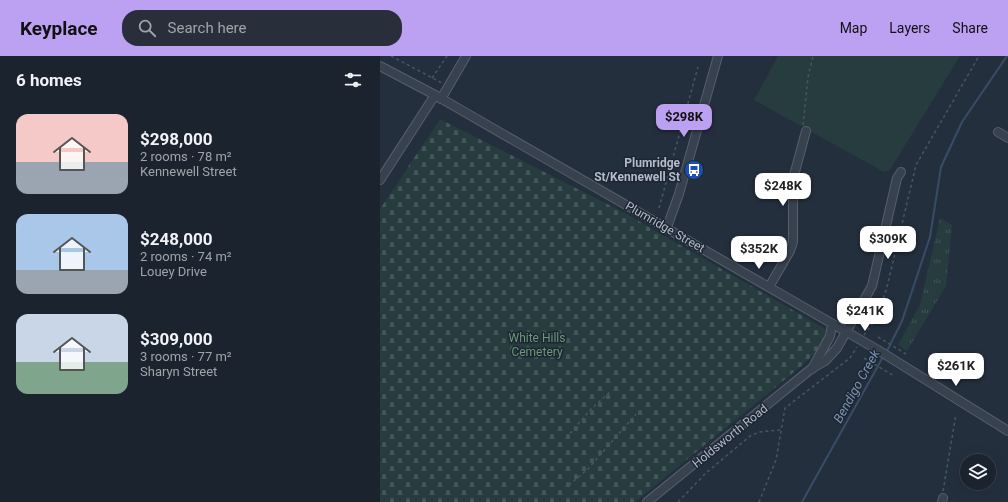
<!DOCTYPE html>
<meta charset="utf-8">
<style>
:root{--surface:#1b232e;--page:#282f3a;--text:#f1f3f6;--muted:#a0a4aa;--line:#39404a;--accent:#bca0f2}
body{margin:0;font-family:Roboto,sans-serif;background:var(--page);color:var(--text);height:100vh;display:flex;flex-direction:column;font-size:15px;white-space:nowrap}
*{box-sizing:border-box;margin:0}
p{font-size:13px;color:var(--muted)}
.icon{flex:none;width:22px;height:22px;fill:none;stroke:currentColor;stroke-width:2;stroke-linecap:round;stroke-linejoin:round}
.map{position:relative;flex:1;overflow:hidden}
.sheet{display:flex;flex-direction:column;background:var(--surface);width:380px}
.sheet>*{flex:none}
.controls{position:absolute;left:580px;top:398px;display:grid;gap:8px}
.controls a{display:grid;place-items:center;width:36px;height:36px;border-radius:50%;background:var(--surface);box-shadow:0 4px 16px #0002,0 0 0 1px var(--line);font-size:20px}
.price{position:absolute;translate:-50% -34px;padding:0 9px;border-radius:8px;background:#fff;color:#222;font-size:13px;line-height:26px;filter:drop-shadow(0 1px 2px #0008)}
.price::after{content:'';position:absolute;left:50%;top:24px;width:12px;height:9px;margin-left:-6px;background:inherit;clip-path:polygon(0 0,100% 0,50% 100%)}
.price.current{background:var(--accent);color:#111}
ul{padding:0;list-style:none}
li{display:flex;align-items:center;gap:12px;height:100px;padding:0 16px}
li span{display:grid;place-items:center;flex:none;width:112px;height:80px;border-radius:12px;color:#555}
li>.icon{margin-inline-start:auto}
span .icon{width:48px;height:48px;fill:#fffc;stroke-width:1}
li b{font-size:17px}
h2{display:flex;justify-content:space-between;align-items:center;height:48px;padding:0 16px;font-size:17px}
header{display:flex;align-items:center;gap:24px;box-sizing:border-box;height:56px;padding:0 20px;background:var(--accent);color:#111}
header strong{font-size:19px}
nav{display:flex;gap:22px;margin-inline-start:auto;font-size:14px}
.search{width:280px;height:36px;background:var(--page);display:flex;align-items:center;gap:10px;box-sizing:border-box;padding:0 14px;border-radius:16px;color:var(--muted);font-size:15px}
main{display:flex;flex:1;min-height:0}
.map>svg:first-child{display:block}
.green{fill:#263c3f}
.cemetery{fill:url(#cemetery-stones)}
.park{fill:url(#park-tufts)}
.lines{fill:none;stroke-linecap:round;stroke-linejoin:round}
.stream{stroke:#394c67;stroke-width:2}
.minor-casing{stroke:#565f6c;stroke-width:10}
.path{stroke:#44595c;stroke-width:1.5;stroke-dasharray:3 3;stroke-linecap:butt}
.minor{stroke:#38414e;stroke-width:8}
.labels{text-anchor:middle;stroke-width:3;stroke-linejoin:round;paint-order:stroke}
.poi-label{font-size:12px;font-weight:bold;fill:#b4bcc9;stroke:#1d2633;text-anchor:end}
.street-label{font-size:12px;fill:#b4bcc9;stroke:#1d2633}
.park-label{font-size:12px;fill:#6b9a76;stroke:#1d2633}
.water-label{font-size:13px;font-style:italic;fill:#7c92b1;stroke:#1d2633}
</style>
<header>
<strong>Keyplace</strong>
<div class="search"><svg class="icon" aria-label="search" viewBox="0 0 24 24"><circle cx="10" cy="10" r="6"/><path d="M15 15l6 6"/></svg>Search here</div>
<nav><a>Map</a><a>Layers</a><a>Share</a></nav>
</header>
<main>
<section class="sheet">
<h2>6 homes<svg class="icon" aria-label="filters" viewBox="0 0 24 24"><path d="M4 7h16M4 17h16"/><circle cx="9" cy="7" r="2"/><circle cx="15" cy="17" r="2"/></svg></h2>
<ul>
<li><span style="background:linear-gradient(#f6c9c9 60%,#9aa5b1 0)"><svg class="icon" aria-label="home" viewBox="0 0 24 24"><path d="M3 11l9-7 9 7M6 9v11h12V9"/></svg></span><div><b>$298,000</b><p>2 rooms · 78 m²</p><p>Kennewell Street</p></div></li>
<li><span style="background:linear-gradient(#a9c7e8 70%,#9aa5b1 0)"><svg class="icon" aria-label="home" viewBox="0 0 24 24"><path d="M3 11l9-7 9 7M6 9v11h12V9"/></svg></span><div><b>$248,000</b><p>2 rooms · 74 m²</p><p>Louey Drive</p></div></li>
<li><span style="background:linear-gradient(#c9d6e8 60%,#7fa58c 0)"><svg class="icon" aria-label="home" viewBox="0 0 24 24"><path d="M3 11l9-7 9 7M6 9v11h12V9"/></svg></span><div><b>$309,000</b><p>3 rooms · 77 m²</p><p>Sharyn Street</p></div></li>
</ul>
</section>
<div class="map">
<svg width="628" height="446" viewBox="0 0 628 446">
<defs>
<pattern id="cemetery-stones" width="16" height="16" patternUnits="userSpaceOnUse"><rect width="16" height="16" fill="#263c3f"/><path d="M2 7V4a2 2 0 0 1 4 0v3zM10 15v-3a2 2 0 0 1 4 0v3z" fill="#435659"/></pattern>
<pattern id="park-tufts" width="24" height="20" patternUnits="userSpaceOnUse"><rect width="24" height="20" fill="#263c3f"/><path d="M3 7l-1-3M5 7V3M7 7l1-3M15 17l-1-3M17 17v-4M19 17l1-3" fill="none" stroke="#435659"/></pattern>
</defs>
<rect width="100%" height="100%" fill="#242f3e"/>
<polygon class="green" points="398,0 580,0 510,114 504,116 374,44"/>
<polygon class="cemetery" points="60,63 243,156 449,275 436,296 424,308 255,446 0,446 0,153"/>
<polygon class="park" points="560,162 572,169 566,230 527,295 518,289 540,249"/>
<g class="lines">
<g class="stream">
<polyline points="506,297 522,265 550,181 561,111 582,66 627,0"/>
<polyline points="422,446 503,301"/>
</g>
<g class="minor-casing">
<g id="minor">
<polyline points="0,10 55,39 498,294 628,375"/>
<polyline points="61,43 86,0"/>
<polyline points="618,76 628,82"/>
<polyline points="0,124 55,39"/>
<polyline points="287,171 299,138 338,0"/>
<polyline points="389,231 410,195 413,186 413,123 426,75"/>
<polyline points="432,313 450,280 452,269"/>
<polyline points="267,446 431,313 445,305 457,292 492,230 517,122 521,116"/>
<polyline points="562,446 563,442"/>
</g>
</g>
<g class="path">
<polyline points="11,0 62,27"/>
<polyline points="52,22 67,0"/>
<polyline points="423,69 428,21 433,0"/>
<polyline points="279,152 318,11"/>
<polyline points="484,279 497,262 507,231 536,109 599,0"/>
<polyline points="498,281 526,298"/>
<polyline points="484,302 514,320"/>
<polyline points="186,382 211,353 230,336"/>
<polyline points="189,429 208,413 256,358"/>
<polyline points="563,435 576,358"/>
<polyline points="298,446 326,417 370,380 379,376 400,374"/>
<polyline points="379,446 396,404 405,352 470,302 477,291"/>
</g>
<use href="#minor" class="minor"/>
</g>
<defs>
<g id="bus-disc" transform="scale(1)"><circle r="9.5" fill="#1a4fb4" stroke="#1d2633"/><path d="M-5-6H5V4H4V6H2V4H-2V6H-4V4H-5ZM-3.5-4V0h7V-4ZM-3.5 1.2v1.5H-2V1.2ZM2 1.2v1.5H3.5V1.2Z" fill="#fff"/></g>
</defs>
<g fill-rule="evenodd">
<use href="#bus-disc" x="314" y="114"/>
</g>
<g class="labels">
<g class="poi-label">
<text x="300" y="111">Plumridge<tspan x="300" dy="14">St/Kennewell St</tspan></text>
</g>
<g class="street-label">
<text transform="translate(285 171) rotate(30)" y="4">Plumridge Street</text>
<text transform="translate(350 380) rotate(-39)" y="4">Holdsworth Road</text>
</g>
<g class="park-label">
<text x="157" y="286">White Hills<tspan x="157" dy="14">Cemetery</tspan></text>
</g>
<g class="water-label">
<text transform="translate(476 330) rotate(-61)" y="5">Bendigo Creek</text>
</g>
</g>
</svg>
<div class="controls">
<a><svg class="icon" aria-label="layers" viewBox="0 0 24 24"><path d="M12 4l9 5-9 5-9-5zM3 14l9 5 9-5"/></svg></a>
</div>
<b class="price current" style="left:304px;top:82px">$298K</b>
<b class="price" style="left:403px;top:151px">$248K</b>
<b class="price" style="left:508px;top:204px">$309K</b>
<b class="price" style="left:379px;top:214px">$352K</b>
<b class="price" style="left:485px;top:276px">$241K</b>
<b class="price" style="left:576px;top:331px">$261K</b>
</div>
</main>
